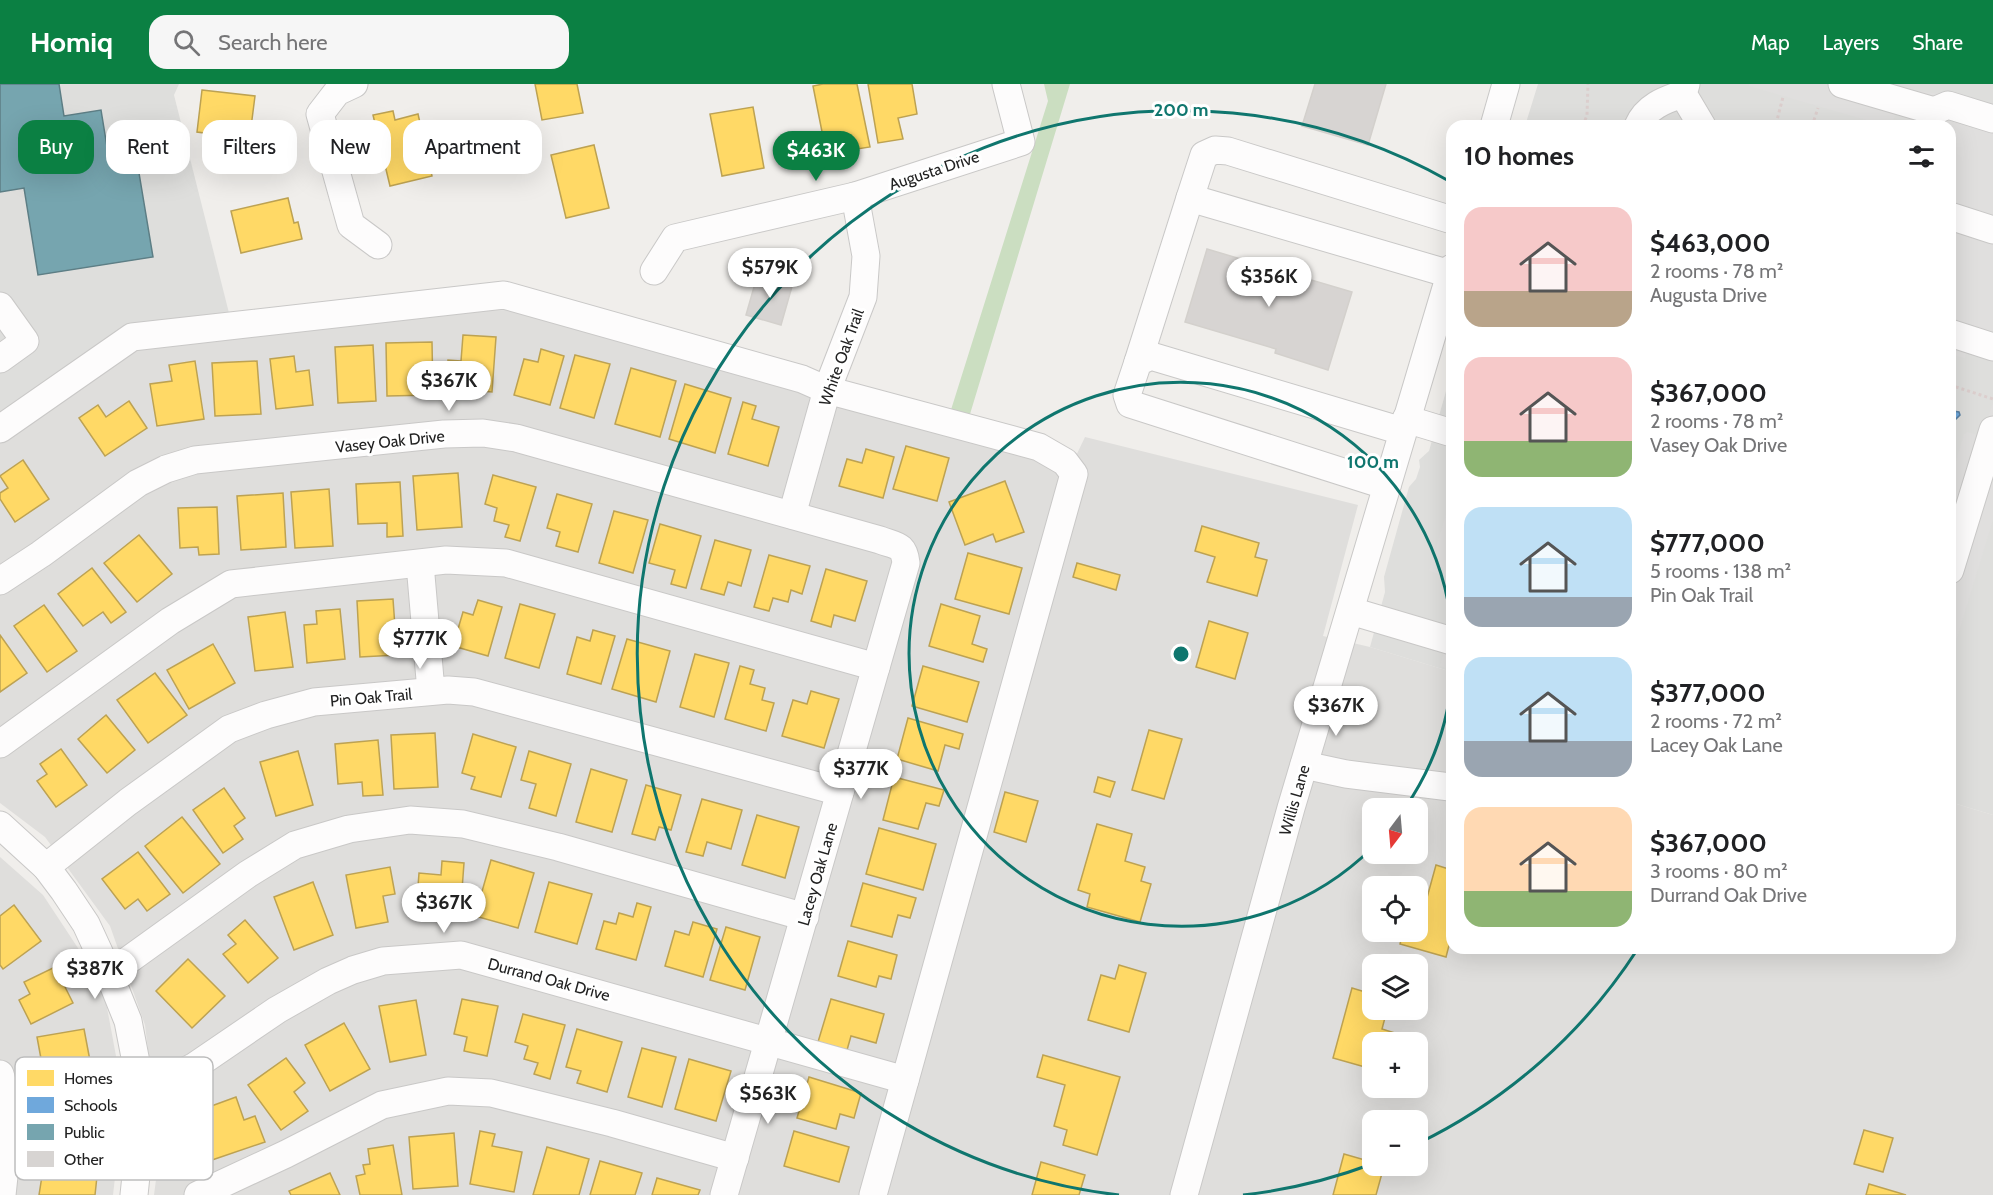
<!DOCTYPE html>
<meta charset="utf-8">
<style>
:root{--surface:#fff;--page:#f6f6f6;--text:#202124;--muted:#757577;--accent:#0b8043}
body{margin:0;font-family:Cabin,sans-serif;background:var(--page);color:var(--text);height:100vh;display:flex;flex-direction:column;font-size:22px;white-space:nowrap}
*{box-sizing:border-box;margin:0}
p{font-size:20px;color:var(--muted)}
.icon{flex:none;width:33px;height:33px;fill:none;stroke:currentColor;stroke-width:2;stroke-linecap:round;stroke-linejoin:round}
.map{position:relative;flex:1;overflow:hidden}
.drawer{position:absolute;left:1446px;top:36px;width:510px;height:834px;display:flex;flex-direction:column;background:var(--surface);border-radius:18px;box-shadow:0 6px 24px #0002}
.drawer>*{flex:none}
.banner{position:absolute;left:18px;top:36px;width:570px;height:54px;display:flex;gap:12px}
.needle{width:39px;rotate:196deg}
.tools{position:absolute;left:1362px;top:714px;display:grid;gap:12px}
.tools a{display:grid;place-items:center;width:66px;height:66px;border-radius:12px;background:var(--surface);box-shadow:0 6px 24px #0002;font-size:30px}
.price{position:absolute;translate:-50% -51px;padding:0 14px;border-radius:21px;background:#fff;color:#222;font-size:20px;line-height:39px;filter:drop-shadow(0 2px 3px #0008)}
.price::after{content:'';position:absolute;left:50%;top:36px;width:18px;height:14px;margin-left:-9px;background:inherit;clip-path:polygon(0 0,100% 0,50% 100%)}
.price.selected{background:var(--accent);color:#fff}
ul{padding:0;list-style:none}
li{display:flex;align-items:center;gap:18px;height:150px;padding:0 18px}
li span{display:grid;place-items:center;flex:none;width:168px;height:120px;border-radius:18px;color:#555}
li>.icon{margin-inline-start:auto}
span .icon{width:72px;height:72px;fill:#fffc;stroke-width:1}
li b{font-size:26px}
h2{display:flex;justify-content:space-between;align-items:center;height:72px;padding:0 18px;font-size:26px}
.pill{padding:0 21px;border-radius:18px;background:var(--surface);box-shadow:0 6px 24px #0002;font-size:21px;line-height:54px}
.pill.selected{background:var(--accent);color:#fff}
header{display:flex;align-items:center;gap:36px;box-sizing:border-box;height:84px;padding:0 30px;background:var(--accent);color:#fff}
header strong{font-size:28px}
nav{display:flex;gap:33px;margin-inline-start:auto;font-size:21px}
.search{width:420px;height:54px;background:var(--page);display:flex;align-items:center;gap:15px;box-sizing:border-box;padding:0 21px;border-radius:18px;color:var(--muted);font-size:22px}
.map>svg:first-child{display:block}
.residential{fill:#dfdedc;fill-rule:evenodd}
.religious{fill:#dededc}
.forest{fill:#cbdec1}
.parking{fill:#e0dfde}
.homes{fill:#ffd966;stroke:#bda252;stroke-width:1.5}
.schools{fill:#6fa8dc;stroke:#5880a4;stroke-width:1.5}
.public{fill:#76a5af;stroke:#5d7e85;stroke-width:1.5}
.building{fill:#d7d4d2;stroke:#d3d0cc;stroke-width:1.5}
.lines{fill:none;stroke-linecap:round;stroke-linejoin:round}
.minor-casing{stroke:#c9c8c7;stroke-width:29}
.path{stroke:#dccecd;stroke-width:3;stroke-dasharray:3 3;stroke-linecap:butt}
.minor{stroke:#fdfcfc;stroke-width:27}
.ring{fill:none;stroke:#0f766e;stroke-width:3}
.labels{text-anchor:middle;stroke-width:6;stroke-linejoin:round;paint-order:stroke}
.street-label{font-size:16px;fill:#222;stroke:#fff}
.key{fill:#fff;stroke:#bdbdbd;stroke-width:1.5}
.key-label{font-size:16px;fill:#222}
.centre{fill:#0f766e;stroke:#fff;stroke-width:3}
.ring-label{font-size:18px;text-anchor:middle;font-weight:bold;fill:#0f766e;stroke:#fff;stroke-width:6;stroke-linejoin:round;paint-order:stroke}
</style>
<header>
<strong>Homiq</strong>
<div class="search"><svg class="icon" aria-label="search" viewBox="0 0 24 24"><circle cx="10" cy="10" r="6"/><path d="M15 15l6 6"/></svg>Search here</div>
<nav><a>Map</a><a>Layers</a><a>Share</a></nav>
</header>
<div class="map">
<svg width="1993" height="1111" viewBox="0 0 1993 1111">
<rect width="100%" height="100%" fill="#f0eeeb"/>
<g class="residential">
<path d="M506,226L1049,379L1063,399L1085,353L1358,421L1323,552L1370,563L1452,588V864H1950V718L1993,731V1111H154L160,1065L145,941L110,842L45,753L0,719V333L114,249L230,233ZM1372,724H1418V770H1372ZM1372,802H1418V848H1372ZM1372,880H1418V926H1372ZM1372,958H1418V1004H1372ZM1372,1036H1418V1082H1372Z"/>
<polygon points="0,773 43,811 103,902 124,1015 113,1111 0,1111"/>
</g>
<g class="religious">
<polygon points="0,0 179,0 174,11 230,233 114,249 0,333"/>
<polygon points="1538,0 1993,0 1993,731 1950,718 1950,42 1525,42"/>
<polygon points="1452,286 1452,588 1370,563 1385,508 1384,493 1409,403 1416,395 1420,383 1419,376 1429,367"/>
</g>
<polygon class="forest" points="1044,0 1070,0 967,340 950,329 1048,17"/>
<g class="parking">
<polygon points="1749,0 1876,0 1884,3 1948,11 1993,25 1993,268 1970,259 1965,274 1950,270 1950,42 1915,42 1907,31 1896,27 1892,42 1887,42 1749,2"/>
<polygon points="1993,318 1993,389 1989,397 1993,398 1993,436 1950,577 1950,397 1964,350 1967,348 1981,352"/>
<polygon points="1452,410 1452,472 1446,492 1452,494 1452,510 1442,507 1446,492 1429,487"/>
<polygon points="1449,532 1452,533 1452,586 1440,582 1444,568 1439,566"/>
</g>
<g class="homes">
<polygon points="535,0 577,0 583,29 542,36"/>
<polygon points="823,0 857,0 870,63 851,66 850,58 825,63 813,2"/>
<polygon points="868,0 912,0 917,30 898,34 903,55 878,59"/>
<polygon points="202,6 255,12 249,59 218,55 219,51 197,48"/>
<polygon points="753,23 764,84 722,92 710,30"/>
<polygon points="393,27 395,36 418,30 432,92 390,102 373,31"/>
<polygon points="594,61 609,124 566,134 551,71"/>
<polygon points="288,114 294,139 298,138 302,155 241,169 231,127"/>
<polygon points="463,251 496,253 492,308 446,304 448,276 461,277"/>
<polygon points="432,258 433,311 387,312 386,259"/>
<polygon points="373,261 376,317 338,319 335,263"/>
<polygon points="541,265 564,272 550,321 514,311 524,275 538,278"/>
<polygon points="575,271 610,280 594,334 560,324"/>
<polygon points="294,272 296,288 309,286 313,321 276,325 270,275"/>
<polygon points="195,277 204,335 157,342 150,300 172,297 169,281"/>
<polygon points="257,277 261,330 215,332 212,279"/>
<polygon points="631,284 676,297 660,353 615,340"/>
<polygon points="685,300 731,314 715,369 669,355"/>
<polygon points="129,317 147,344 105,372 79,334 98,321 106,333"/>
<polygon points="743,318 756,322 752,335 779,343 768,382 728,370"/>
<polygon points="906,362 949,374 937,417 893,405"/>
<polygon points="866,365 894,373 883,414 839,402 847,375 862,379"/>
<polygon points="23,376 49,415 15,438 0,415 0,409 8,404 0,392"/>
<polygon points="458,389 462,443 417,446 413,392"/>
<polygon points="493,391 536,403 520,457 505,453 509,441 494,437 497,424 485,420"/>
<polygon points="1005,397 1024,448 996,458 993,450 965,461 949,418"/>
<polygon points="400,398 403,452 387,453 387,439 358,440 356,400"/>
<polygon points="329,405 333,462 295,464 291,408"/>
<polygon points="283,409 286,463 241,466 237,412"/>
<polygon points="557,410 592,420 578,468 556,462 560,448 547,444"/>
<polygon points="217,423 219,470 199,471 198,463 180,464 178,424"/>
<polygon points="614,427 648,436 633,489 599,479"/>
<polygon points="660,440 701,452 686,504 671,500 675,486 649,479"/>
<polygon points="1202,442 1259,459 1255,473 1267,476 1257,512 1207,498 1215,473 1195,467"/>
<polygon points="139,451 172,490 137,518 104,479"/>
<polygon points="715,456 751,466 741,502 728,498 724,511 701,505"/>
<polygon points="968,469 1022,484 1009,530 955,515"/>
<polygon points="769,471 810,482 802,510 791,506 788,518 773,514 769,527 754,523"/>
<polygon points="1077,479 1120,491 1116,506 1073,493"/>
<polygon points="92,484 126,528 111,539 103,528 83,542 58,510"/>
<polygon points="826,485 867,497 855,537 834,531 831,543 811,537"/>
<polygon points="393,515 397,571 360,573 357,517"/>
<polygon points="478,516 502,523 488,572 453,562 463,528 473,531"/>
<polygon points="520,520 555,530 539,584 505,574"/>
<polygon points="941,520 980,532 972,560 987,565 983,578 929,562"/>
<polygon points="44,521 77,567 47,588 14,542"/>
<polygon points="340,525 345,575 307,579 304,541 317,540 316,527"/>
<polygon points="285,528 293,583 255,587 248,533"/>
<polygon points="1209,537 1248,549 1235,595 1196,583"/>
<polygon points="593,546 615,552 601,600 567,590 577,553 590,557"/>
<polygon points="0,551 27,589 0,608"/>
<polygon points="627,555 670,567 656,618 612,605"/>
<polygon points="213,560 235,599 189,625 167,586"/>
<polygon points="695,570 729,579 714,633 680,623"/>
<polygon points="740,582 754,586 750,600 765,604 762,616 774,619 766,647 725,635"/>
<polygon points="923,582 979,598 967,638 912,622"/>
<polygon points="155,589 187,631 148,659 117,616"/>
<polygon points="811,607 839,615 824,664 782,652 793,616 807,620"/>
<polygon points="106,631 135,666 107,689 78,655"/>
<polygon points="908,634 963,650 959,665 945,661 938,687 897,675"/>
<polygon points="1149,646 1182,655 1164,715 1132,706"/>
<polygon points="435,649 438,703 394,705 391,651"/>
<polygon points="473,650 516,663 501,713 471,705 475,693 462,689"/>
<polygon points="378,656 383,711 363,712 362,698 338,700 335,660"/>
<polygon points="61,665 87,701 56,723 37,697 47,690 40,680"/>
<polygon points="298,667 313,721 276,732 260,678"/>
<polygon points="529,667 571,680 556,732 529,724 536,700 521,696"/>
<polygon points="591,685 627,696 612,748 576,738"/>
<polygon points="894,693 944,706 939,722 926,719 918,745 883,736"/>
<polygon points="1098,693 1115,698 1110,713 1094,708"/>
<polygon points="646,701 681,711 671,746 659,743 655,756 632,750"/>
<polygon points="224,704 245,734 234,742 243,755 223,769 193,726"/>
<polygon points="1005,708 1038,717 1026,758 994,748"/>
<polygon points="702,715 742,726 731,765 707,758 703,772 686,768"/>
<polygon points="757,731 799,743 785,794 742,781"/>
<polygon points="182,733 220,780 183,809 145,762"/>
<polygon points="1097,740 1132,750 1125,777 1145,783 1141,797 1151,800 1140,838 1087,823 1090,810 1078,806"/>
<polygon points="879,744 936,760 923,806 866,790"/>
<polygon points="138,768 170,810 147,827 138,815 125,825 102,795"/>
<polygon points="491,776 534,789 518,844 475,832"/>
<polygon points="442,777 464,779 460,833 416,829 419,789 441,791"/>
<polygon points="1436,781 1452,786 1452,850 1446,873 1400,860 1403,848 1418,848 1418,818 1425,821"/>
<polygon points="390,783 395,810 383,812 388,838 356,844 346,791"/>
<polygon points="313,798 333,851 294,866 274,813"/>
<polygon points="549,798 592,810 577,860 535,848"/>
<polygon points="863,799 916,814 910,834 898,831 892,853 851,842"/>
<polygon points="637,819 651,823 636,876 596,865 604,837 616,840 619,829 633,833"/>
<polygon points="14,821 41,857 3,885 0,881 0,832"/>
<polygon points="245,836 278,874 248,899 223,870 236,860 228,851"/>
<polygon points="693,838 717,845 703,893 665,882 675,847 689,851"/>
<polygon points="726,843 760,853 745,906 710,896"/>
<polygon points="848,857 897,871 891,895 879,892 876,903 838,892"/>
<polygon points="188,875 225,912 192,944 156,907"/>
<polygon points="1119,881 1146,889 1129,948 1088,936 1101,891 1115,895"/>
<polygon points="55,883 73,919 31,940 19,916 30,910 24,898"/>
<polygon points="1352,904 1372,910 1372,926 1387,926 1382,945 1398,950 1395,958 1372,958 1372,985 1333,974"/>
<polygon points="462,915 498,922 487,972 464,967 467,953 454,950"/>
<polygon points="831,915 884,930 876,959 851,952 847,966 818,958"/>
<polygon points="416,916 426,971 390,978 379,922"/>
<polygon points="523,930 565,941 550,995 534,990 538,979 524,975 528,962 515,958"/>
<polygon points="344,939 370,985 330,1007 305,961"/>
<polygon points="84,945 91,982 58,988 57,977 42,980 37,953"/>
<polygon points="577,945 622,958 607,1008 577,999 581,987 566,983"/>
<polygon points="642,964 676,973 662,1023 628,1013"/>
<polygon points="1043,971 1120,993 1097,1071 1063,1061 1067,1046 1054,1042 1065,1001 1037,993"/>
<polygon points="286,974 305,999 294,1008 308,1027 281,1046 248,1001"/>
<polygon points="689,975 731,987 716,1037 675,1025"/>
<polygon points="809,993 861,1009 854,1034 840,1030 836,1045 797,1034"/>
<polygon points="236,1013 244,1036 255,1032 265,1058 212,1076 195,1028"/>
<polygon points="1864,1046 1893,1054 1883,1088 1854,1080"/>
<polygon points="480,1047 495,1050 492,1062 522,1068 514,1108 470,1100"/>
<polygon points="794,1047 849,1063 839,1098 784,1082"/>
<polygon points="454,1049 458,1102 413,1105 409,1053"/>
<polygon points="393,1061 402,1111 360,1111 356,1092 365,1090 363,1081 370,1080 368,1065"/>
<polygon points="547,1063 589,1075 579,1111 533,1111"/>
<polygon points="1344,1070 1372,1078 1372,1082 1384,1082 1376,1111 1333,1111"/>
<polygon points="600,1077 642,1089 635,1111 590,1111"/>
<polygon points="59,1078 98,1083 95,1111 39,1111 42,1092 56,1094"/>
<polygon points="1041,1078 1085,1091 1079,1111 1032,1111"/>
<polygon points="330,1089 340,1111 291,1111 289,1107"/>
<polygon points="657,1094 700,1106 698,1111 652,1111"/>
<polygon points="1869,1100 1906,1111 1866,1111"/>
</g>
<polygon class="schools" points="1953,327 1959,328 1960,331 1955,336 1953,344 1955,345 1953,350 1955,350 1952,362 1950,361 1950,329"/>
<polygon class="public" points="0,0 59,0 64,32 101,26 110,81 137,77 153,173 38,191 24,104 0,108"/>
<g class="building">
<polygon points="1315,0 1386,0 1368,61 1302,42"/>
<polygon points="1207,165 1352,208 1328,286 1275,269 1276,265 1185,238"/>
<polygon points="758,189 793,199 781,241 746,231"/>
</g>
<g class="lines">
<g class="minor-casing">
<g id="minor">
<polyline points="354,0 337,8 320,30 351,141 378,161"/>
<polyline points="1686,0 1683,10 1702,42"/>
<polyline points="1842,0 1934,27 1929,42"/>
<polyline points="1934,27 1948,21 1993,35"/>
<polyline points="1494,42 1506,0"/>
<path d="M1638,42C1646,23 1664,16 1683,10"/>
<polyline points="1950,132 1993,146"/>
<polyline points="654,187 675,154 855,112 1021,58 1006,0"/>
<polyline points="1450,190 1190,114 1204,71 1215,66 1228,67 1452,136"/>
<polyline points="0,222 25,257 0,275"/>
<polyline points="1950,249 1993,263"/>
<polyline points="1138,278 1190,114"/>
<polyline points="1406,335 1452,349"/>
<polyline points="0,345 132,253 504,211 802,295 827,306 1039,363 1065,378 1074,390 873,1111"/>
<polyline points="1387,402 1130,320 1127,311 1138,278 1151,272 1402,347"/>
<polyline points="792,431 827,306 863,213 866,172 855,112"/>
<polyline points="420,480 431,607"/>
<polyline points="1950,486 1993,346"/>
<path d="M0,497L41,470L138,399L166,385L195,376L444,350L483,349L516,354L880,456C896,462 904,460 906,479L724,1111"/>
<polyline points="1351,527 1452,557"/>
<polyline points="0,660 170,537 231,500 446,476 506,479 876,583"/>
<polyline points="1304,681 1346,690 1450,703"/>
<polyline points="0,741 46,783 64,807 86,840 109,890 128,937 141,1004 139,1063 134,1111"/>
<polyline points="46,783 128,718 229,645 266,631 314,618 448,606 474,608 840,708"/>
<polyline points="109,890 248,790 295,761 349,745 410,736 463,740 558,763 805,833"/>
<path d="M0,990C11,1023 6,1076 2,1111"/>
<polyline points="141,1004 176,992 195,982 277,926 328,897 353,886 383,877 461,871 905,996"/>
<polyline points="198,1111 286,1070 382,1021 448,1007 491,1009 612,1039 735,1074"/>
<polyline points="1184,1111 1291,724 1452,184"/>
</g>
</g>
<g class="path">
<polyline points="1776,40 1783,13"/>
<polyline points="1583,42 1587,31 1588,0"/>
<polyline points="1812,42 1818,24"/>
<polyline points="1950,301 1993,315"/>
</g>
<use href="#minor" class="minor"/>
</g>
<g class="ring">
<path d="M1452 594A272 272 0 0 1 1405 724M1372 764A272 272 0 1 1 1452 546"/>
<path d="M1637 866A544 544 0 0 1 1419 1059M1372 1080A544 544 0 0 1 1243 1111M1119 1111A544 544 0 1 1 1449 97"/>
</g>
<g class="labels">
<g class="street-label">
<text transform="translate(934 86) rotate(-18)" y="6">Augusta Drive</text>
<text transform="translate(841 273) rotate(-70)" y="6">White Oak Trail</text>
<text transform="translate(390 357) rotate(-6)" y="6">Vasey Oak Drive</text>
<text transform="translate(371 613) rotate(-5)" y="6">Pin Oak Trail</text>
<text transform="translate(1294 716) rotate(-74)" y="6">Willis Lane</text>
<text transform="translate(817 790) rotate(-74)" y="6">Lacey Oak Lane</text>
<text transform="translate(549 895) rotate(15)" y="6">Durrand Oak Drive</text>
</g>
</g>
<rect x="15" y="973" width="198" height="123" rx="9" class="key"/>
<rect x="27" y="986" width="27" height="16" fill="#ffd966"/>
<rect x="27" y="1013" width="27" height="16" fill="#6fa8dc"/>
<rect x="27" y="1040" width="27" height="16" fill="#76a5af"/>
<rect x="27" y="1067" width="27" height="16" fill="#d7d4d2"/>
<g class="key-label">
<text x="64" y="1000">Homes</text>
<text x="64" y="1027">Schools</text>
<text x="64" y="1054">Public</text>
<text x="64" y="1081">Other</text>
</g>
<circle cx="1181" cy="570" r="9" class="centre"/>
<g class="ring-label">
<text x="1181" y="32">200 m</text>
<text x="1373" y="384">100 m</text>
</g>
</svg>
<div class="tools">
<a><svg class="needle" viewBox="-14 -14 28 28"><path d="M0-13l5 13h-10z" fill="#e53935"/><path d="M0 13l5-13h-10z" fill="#757577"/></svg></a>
<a><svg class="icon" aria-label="locate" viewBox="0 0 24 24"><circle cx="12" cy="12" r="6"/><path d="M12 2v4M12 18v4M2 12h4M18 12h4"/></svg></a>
<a><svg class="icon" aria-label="layers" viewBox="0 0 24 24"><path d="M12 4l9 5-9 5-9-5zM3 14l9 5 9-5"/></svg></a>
<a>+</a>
<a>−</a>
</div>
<b class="price selected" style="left:816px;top:98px">$463K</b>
<b class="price" style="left:770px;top:215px">$579K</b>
<b class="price" style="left:1269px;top:224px">$356K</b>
<b class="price" style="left:449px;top:328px">$367K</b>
<b class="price" style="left:420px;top:586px">$777K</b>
<b class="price" style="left:1336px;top:653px">$367K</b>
<b class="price" style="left:861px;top:716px">$377K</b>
<b class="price" style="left:444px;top:850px">$367K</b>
<b class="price" style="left:95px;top:916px">$387K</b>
<b class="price" style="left:768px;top:1041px">$563K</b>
<div class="banner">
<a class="pill selected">Buy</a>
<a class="pill">Rent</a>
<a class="pill">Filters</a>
<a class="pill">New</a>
<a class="pill">Apartment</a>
</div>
<section class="drawer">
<h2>10 homes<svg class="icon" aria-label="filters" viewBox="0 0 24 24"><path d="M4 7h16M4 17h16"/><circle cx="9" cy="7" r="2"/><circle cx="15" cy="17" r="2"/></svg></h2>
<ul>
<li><span style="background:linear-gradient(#f6c9c9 70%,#b9a48a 0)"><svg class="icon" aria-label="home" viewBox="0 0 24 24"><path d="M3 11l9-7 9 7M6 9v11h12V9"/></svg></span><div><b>$463,000</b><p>2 rooms · 78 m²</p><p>Augusta Drive</p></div></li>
<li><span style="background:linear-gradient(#f6c9c9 70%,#8fb573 0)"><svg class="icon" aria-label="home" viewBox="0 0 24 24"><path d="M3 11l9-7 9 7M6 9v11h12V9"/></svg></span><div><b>$367,000</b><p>2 rooms · 78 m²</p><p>Vasey Oak Drive</p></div></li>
<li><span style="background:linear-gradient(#bfe0f5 75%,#9aa5b1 0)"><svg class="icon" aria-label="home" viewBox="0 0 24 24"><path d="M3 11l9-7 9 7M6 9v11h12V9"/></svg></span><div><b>$777,000</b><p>5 rooms · 138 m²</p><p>Pin Oak Trail</p></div></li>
<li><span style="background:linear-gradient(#bfe0f5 70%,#9aa5b1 0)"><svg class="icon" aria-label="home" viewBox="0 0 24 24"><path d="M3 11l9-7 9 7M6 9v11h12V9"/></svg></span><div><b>$377,000</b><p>2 rooms · 72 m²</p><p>Lacey Oak Lane</p></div></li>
<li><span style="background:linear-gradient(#ffd9b3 70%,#8fb573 0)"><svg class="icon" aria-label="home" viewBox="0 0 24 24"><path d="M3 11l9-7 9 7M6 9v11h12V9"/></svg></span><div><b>$367,000</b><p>3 rooms · 80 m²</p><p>Durrand Oak Drive</p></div></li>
</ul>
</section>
</div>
